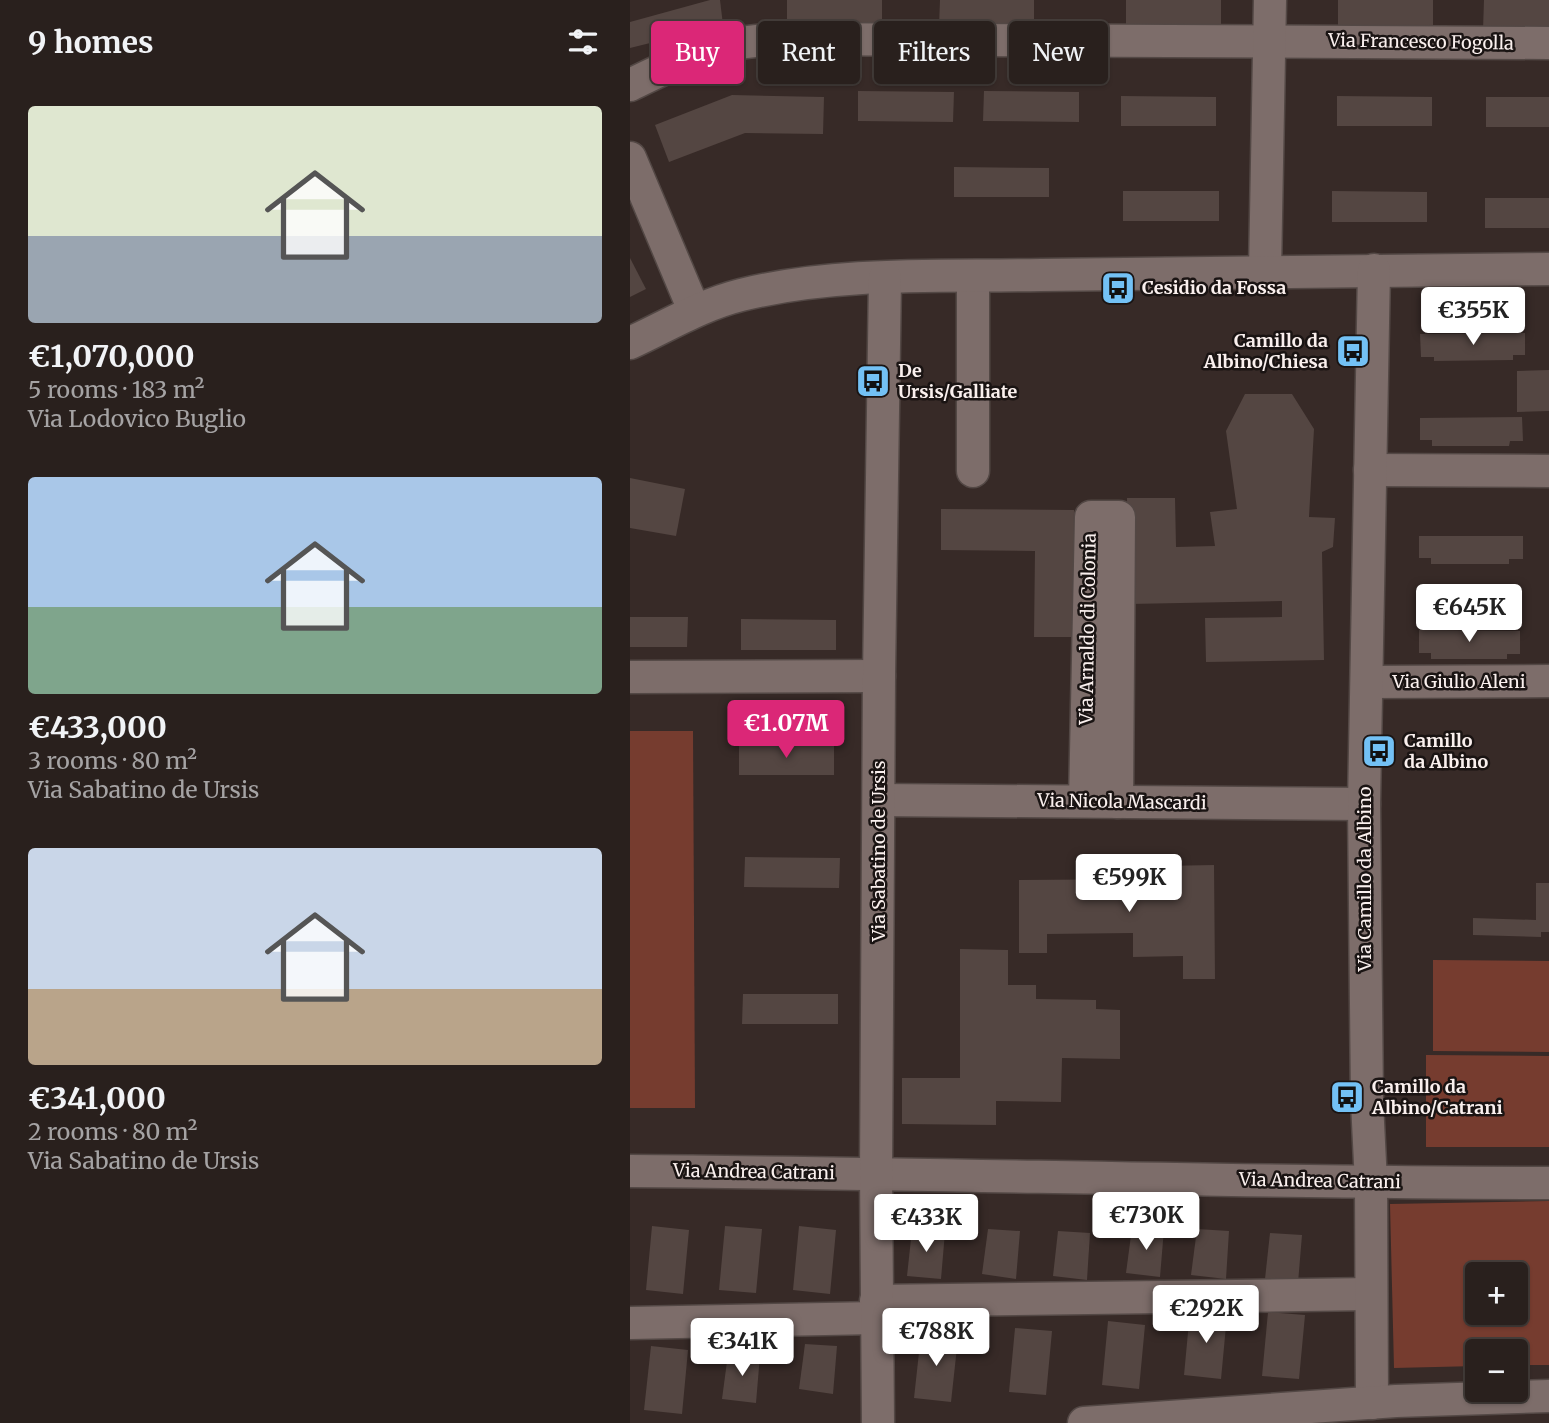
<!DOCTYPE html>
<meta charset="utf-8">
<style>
:root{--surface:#29201d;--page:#352d2a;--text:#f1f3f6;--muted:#a5a3a4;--line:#453e3b;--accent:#db2777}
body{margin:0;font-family:Merriweather,serif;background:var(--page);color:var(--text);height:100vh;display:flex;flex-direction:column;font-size:26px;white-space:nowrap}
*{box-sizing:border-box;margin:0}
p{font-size:23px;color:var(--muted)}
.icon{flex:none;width:38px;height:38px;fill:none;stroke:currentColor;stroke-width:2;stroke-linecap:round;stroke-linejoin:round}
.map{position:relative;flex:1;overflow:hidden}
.side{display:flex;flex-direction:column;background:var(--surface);width:630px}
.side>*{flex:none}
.top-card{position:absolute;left:21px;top:21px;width:665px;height:63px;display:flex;gap:14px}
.buttons{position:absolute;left:835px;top:1262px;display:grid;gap:14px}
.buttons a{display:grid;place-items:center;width:63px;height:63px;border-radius:7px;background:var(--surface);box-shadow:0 2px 5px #0004,0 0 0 2px var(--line);font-size:35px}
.price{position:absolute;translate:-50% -60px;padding:0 16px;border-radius:7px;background:#fff;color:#222;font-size:23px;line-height:46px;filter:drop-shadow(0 2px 4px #0008)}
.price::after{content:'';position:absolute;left:50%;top:42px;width:21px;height:16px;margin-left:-10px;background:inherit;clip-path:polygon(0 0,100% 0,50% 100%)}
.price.current{background:var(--accent);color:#fff}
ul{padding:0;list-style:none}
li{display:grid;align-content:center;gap:14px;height:371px;padding:0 28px}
li span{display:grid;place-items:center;height:217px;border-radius:7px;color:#555}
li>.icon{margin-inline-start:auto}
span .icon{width:126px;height:126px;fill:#fffc;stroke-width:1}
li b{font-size:30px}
h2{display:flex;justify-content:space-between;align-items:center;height:84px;padding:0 28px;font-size:30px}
.pill{padding:0 24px;border-radius:7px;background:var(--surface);box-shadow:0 2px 5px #0004,0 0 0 2px var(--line);font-size:24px;line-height:63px}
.pill.current{background:var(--accent);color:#fff}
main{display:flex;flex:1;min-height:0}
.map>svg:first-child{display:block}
.green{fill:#763c2f;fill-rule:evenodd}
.building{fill:#544642}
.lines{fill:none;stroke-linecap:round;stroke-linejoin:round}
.minor-casing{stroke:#534845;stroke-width:35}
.minor{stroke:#7d6d6a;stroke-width:32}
.labels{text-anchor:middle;stroke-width:5;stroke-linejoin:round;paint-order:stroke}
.street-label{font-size:18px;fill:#faf0ee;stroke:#1a1413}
.poi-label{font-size:18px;font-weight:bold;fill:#faf0ee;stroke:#1a1413;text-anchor:start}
</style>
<main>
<section class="side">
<h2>9 homes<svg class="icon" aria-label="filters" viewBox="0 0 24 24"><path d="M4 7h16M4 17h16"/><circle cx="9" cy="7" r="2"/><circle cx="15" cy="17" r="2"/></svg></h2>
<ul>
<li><span style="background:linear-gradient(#dfe7d0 60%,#9aa5b1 0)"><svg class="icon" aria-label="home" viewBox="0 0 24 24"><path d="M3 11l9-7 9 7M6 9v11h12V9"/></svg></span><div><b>€1,070,000</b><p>5 rooms · 183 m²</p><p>Via Lodovico Buglio</p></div></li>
<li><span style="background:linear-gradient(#a9c7e8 60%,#7fa58c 0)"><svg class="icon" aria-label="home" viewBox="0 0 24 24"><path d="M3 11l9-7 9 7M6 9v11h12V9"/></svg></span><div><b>€433,000</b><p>3 rooms · 80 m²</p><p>Via Sabatino de Ursis</p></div></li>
<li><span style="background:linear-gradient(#c9d6e8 65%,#b9a48a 0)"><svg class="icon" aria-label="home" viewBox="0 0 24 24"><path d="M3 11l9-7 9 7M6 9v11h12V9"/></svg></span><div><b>€341,000</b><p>2 rooms · 80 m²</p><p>Via Sabatino de Ursis</p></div></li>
</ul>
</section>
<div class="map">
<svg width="919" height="1423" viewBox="0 0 919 1423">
<rect width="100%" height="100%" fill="#372a27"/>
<g class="green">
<polygon points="0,731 63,731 65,1108 0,1108"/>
<polygon points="803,960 919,961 919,1052 803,1051"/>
<polygon points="796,1055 919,1056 919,1147 796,1147"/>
<path d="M919,1201V1365H886V1351H847V1366L764,1368L760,1204ZM886,1274V1312H847V1274Z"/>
</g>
<g class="building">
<polygon points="80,0 90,0 93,25 0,48 0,22"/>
<rect x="157" y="0" width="95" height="27"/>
<polygon points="310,0 404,0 404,26 309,26"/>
<polygon points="496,0 591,0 591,28 496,27"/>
<rect x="708" y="0" width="95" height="29"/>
<polygon points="854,0 919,0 919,30 853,30"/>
<polygon points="228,91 324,92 323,122 228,121"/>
<polygon points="354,91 449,92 449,122 353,121"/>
<polygon points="102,95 194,97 193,134 115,133 39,162 25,125"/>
<polygon points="491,96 586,97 586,126 491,126"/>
<polygon points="707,96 802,97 802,126 707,126"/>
<rect x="856" y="97" width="63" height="30"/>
<polygon points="324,167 419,168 419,197 324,197"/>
<rect x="493" y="191" width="96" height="30"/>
<polygon points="702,191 797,192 797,222 702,222"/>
<rect x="855" y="198" width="64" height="30"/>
<polygon points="0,258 16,289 0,297"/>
<polygon points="895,333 895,355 883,355 883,360 804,361 804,357 791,357 790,334"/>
<polygon points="919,370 919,411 887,412 887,371"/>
<polygon points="615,394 662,394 684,429 679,517 705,518 703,547 692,552 694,660 576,662 575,618 652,617 652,601 499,604 497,498 545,498 546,547 585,546 580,512 607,509 596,431"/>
<polygon points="892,417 893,441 880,441 879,446 802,446 802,440 790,440 790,418"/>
<polygon points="0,478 55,489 46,536 0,528"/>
<polygon points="311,509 444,510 443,637 404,637 405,551 311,550"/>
<polygon points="789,536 893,536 893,559 879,559 879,564 801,564 801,558 789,558"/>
<polygon points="0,617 58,617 57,647 0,647"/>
<polygon points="111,619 206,620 206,650 111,650"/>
<polygon points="789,630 890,631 890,654 877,654 877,659 801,659 801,653 789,653"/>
<polygon points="109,744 204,745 204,775 109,775"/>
<polygon points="115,857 210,858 209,888 114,887"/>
<polygon points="584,865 585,979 553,979 553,956 503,957 503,933 417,934 417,953 389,953 389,880 532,879 532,866"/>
<polygon points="906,883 919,883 919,932 911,932 911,937 843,935 843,918 906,920"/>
<polygon points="330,949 378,950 378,985 406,985 406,999 466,1000 466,1009 490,1010 490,1059 432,1058 431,1102 366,1101 366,1125 272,1124 272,1078 330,1078"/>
<polygon points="113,994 208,994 208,1024 112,1024"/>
<polygon points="22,1226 59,1230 53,1294 16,1290"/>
<polygon points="95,1226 132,1229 126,1293 89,1290"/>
<polygon points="169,1226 206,1230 200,1294 163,1290"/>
<polygon points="502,1228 534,1229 530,1277 496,1273"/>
<polygon points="358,1229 390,1231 386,1279 352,1274"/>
<polygon points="567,1229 599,1231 596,1279 561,1275"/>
<polygon points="282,1230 315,1232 311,1279 277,1276"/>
<polygon points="428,1231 460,1233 457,1280 423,1276"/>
<polygon points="640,1233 672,1235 668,1283 635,1279"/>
<polygon points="560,1311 597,1315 591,1379 554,1375"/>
<polygon points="638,1312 675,1315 669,1379 632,1376"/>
<polygon points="478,1321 515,1325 509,1389 472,1385"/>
<polygon points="385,1328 422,1331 416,1395 379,1392"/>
<polygon points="291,1334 328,1338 321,1402 284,1398"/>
<polygon points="175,1344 207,1346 203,1394 169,1389"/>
<polygon points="21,1346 58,1350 52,1414 14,1410"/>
<polygon points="98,1354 130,1355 126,1403 92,1399"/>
</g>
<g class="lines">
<g class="minor-casing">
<g id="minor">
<path d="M0,85C29,71 59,56 90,47C113,41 136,40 160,39L919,43"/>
<polyline points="0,158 64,310"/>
<polyline points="635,271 640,0"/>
<polyline points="343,276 343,471"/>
<path d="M0,343C37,326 71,305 111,295C208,271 312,277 411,275C581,272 750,270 919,269"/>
<polyline points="740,470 919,471"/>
<polyline points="0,677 249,676"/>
<polyline points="738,682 919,681"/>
<polyline points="250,800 734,804"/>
<polyline points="455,801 461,517 489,517 487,802"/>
<path d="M0,1171C306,1173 613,1183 919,1183"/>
<polyline points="246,1301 740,1294"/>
<polyline points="0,1323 246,1318"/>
<polyline points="742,1403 741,1183 737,1102 734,804 744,270"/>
<polyline points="248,1423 246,1173 249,676 255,278"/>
<polyline points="454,1423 766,1401 919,1396"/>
</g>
</g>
<use href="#minor" class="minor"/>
</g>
<defs>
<g id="bus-square" transform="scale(1.75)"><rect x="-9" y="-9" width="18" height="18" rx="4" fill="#73c1f5" stroke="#1a1413"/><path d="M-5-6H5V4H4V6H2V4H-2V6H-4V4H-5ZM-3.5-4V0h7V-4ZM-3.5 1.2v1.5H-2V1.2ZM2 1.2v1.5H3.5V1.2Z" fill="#111"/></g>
</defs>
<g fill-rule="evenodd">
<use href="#bus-square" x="488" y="288"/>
<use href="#bus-square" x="723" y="351"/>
<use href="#bus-square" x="243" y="381"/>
<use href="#bus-square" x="749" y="751"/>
<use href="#bus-square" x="717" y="1097"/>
</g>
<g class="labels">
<g class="street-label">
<text transform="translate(791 42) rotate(1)" y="6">Via Francesco Fogolla</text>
<text transform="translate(458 629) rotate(-89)" y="6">Via Arnaldo di Colonia</text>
<text x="829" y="688">Via Giulio Aleni</text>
<text transform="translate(492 802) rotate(1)" y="6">Via Nicola Mascardi</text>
<text transform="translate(249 851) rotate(-90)" y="6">Via Sabatino de Ursis</text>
<text transform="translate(735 879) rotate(-90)" y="6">Via Camillo da Albino</text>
<text transform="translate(124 1172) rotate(1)" y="6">Via Andrea Catrani</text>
<text transform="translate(690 1181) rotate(1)" y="6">Via Andrea Catrani</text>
</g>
<g class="poi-label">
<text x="512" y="294">Cesidio da Fossa</text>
<text x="698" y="347" text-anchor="end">Camillo da<tspan x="698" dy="21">Albino/Chiesa</tspan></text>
<text x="268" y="377">De<tspan x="268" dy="21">Ursis/Galliate</tspan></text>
<text x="774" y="747">Camillo<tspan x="774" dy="21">da Albino</tspan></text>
<text x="742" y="1093">Camillo da<tspan x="742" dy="21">Albino/Catrani</tspan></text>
</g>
</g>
</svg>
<div class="buttons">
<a>+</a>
<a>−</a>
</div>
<b class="price" style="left:843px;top:347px">€355K</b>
<b class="price" style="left:839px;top:644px">€645K</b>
<b class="price current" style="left:156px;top:760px">€1.07M</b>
<b class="price" style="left:499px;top:914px">€599K</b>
<b class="price" style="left:516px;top:1252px">€730K</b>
<b class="price" style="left:296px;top:1254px">€433K</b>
<b class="price" style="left:576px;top:1345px">€292K</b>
<b class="price" style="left:306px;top:1368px">€788K</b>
<b class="price" style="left:112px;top:1378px">€341K</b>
<div class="top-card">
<a class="pill current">Buy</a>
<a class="pill">Rent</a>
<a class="pill">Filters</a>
<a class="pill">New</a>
</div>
</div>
</main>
